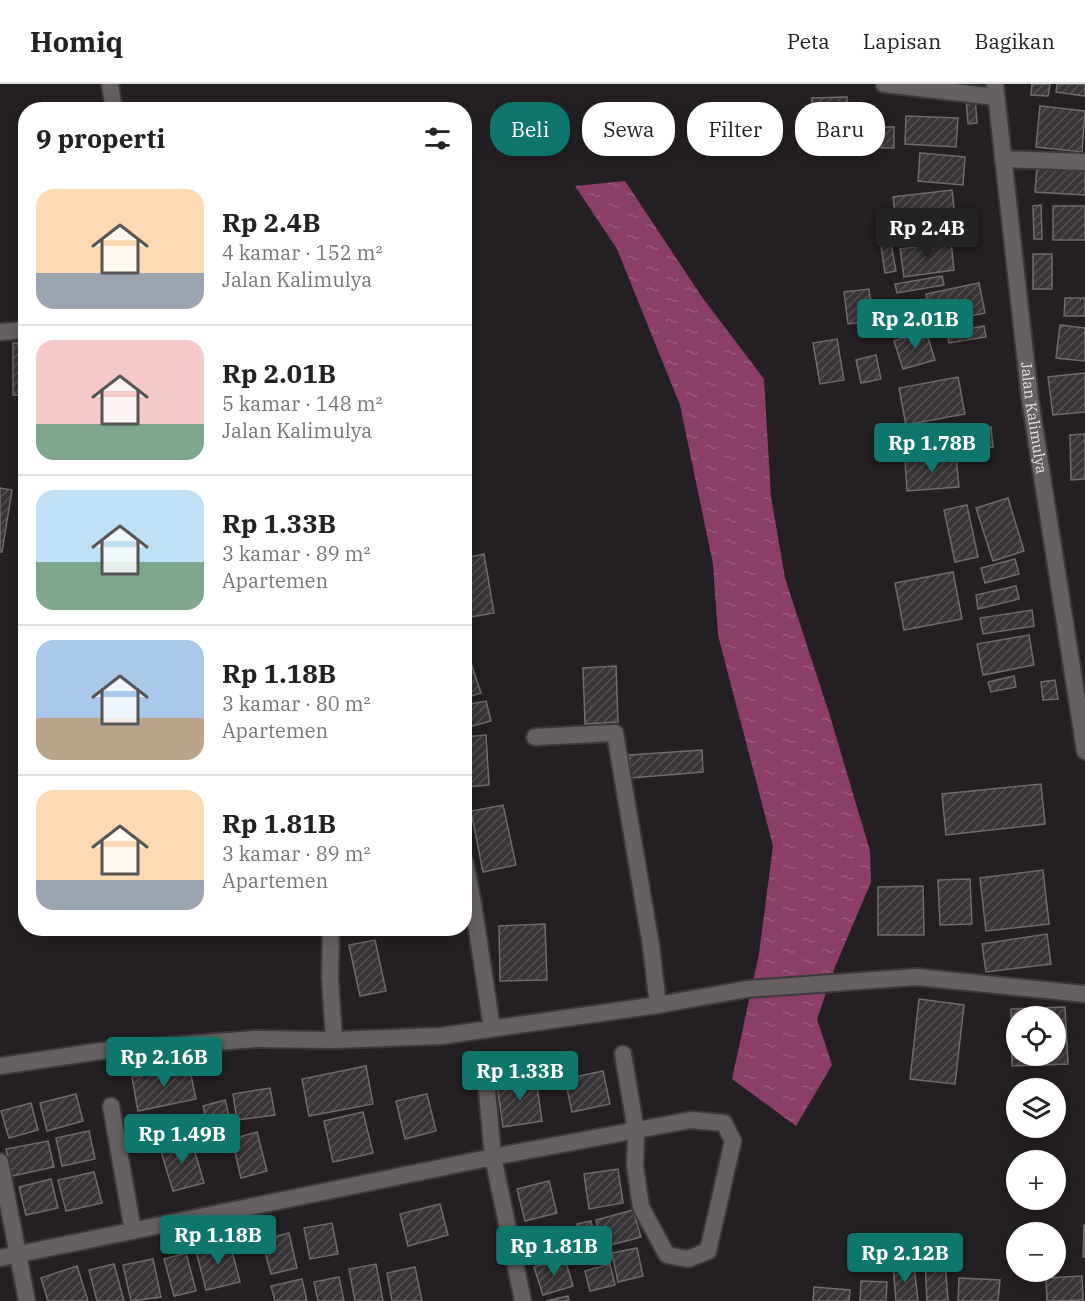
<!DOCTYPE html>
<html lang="id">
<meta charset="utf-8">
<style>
:root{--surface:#fff;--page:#f2f2f2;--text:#222;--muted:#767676;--line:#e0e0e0;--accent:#0f766e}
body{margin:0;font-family:"IBM Plex Serif",serif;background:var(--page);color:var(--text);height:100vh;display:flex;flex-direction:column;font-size:22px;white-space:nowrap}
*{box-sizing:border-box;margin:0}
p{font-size:20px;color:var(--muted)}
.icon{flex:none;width:33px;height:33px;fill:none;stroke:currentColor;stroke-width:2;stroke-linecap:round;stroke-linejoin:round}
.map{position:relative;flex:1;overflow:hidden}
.details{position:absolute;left:18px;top:18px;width:454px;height:834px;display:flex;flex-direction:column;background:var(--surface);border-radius:24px;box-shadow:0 3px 15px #0003}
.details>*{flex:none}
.guide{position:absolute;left:490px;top:18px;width:504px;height:54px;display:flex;gap:12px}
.tools{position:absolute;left:1006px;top:922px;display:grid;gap:12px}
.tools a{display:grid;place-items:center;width:60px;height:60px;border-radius:50%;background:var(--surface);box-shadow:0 3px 15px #0003;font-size:30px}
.price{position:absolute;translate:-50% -51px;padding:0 14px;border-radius:6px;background:var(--accent);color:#fff;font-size:20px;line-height:39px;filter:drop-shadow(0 2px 3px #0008)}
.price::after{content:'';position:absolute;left:50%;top:36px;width:18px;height:14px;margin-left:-9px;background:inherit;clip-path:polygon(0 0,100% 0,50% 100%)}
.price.active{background:#222;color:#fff}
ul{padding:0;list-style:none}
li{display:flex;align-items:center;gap:18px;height:150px;padding:0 18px}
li+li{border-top:2px solid var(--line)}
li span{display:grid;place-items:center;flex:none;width:168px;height:120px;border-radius:18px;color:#555}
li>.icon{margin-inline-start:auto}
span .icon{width:72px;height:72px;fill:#fffc;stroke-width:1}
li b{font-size:26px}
h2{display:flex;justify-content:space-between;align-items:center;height:72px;padding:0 18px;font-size:26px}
.pill{padding:0 21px;border-radius:24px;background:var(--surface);box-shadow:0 3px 15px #0003;font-size:21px;line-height:54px}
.pill.active{background:var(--accent);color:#fff}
header{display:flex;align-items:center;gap:36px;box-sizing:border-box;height:84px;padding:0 30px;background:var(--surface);border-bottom:2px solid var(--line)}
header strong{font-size:28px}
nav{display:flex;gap:33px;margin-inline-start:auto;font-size:21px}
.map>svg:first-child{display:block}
.water{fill:url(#water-ripples)}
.building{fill:url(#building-hatch);stroke:#716b6e;stroke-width:1.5;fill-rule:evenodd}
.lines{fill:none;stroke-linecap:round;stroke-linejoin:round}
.minor-casing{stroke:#3d393b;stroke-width:20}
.tertiary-casing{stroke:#3d393b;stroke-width:20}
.minor{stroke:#666063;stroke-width:16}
.tertiary{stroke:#666063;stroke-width:16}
.labels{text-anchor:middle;stroke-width:5;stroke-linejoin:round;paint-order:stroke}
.street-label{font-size:15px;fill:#e6e2e4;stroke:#241f22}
</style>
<header>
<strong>Homiq</strong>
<nav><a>Peta</a><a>Lapisan</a><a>Bagikan</a></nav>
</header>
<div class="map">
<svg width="1085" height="1217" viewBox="0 0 1085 1217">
<defs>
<pattern id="water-ripples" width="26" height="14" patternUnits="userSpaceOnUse" patternTransform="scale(1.5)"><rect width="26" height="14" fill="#8b3e6a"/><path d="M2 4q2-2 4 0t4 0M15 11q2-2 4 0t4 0" fill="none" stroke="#9b5a7f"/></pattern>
<pattern id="building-hatch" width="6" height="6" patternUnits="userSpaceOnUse" patternTransform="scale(1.5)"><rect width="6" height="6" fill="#393436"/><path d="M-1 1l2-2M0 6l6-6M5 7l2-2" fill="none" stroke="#565153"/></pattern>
</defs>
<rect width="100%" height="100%" fill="#241f22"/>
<polygon class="water" points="625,97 702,213 764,295 771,413 785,494 830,632 870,767 871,798 835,883 817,935 832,981 796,1042 732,995 759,870 773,762 718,551 713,480 680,321 617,165 575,102"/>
<g class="building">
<polygon points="1032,0 1050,0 1048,12 1031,11"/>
<polygon points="1057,0 1085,0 1085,12 1056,8"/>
<polygon points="847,13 847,56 812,56 812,14"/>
<polygon points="975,13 977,39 968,40 966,14"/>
<polygon points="55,22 55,26 32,26 31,24"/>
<polygon points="1040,22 1085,27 1082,68 1036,63"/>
<polygon points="906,32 958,34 956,63 905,60"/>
<polygon points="856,43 894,43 894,64 856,63"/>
<polygon points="920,69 965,73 963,101 918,97"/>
<polygon points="1037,83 1085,86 1085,111 1035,108"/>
<polygon points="952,106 957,148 898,155 893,113"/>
<polygon points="1041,121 1042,155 1034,155 1033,122"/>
<rect x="1053" y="122" width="32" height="34"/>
<polygon points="951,158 954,186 904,193 900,165"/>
<polygon points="891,160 896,187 885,189 881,162"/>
<rect x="1033" y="170" width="19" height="35"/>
<polygon points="942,192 944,201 897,209 895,200"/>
<polygon points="979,199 985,229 932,240 926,210"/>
<polygon points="869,205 873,237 848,240 844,208"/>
<polygon points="1065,214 1085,214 1085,232 1064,232"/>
<polygon points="1060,241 1085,244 1085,277 1056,274"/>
<polygon points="984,242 986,253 949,259 947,249"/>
<polygon points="926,247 935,276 903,285 894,257"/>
<polygon points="837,255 844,296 820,300 813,259"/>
<rect x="13" y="259" width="13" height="52"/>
<polygon points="876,271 881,295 861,299 856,276"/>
<polygon points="1085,289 1085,328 1053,331 1048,293"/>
<polygon points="958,293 965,330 906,341 899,304"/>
<polygon points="991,343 993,363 917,369 915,348"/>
<polygon points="1085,350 1085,395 1071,396 1070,351"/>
<polygon points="23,370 26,370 26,408 20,408"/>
<polygon points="956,373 959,403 907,407 905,377"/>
<polygon points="0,404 12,406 2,468 0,468"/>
<polygon points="1008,414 1024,467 993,477 976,424"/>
<polygon points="967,421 978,473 955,478 944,426"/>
<polygon points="484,470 494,529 465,534 465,474"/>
<polygon points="1015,475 1019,490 985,499 981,484"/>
<polygon points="953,488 962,535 904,546 895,499"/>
<polygon points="1016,502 1019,515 978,525 976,511"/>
<polygon points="1032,526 1034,542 983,550 980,534"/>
<polygon points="26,536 26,569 23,569"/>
<polygon points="1029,551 1034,581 983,591 977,560"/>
<polygon points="465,561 481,609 465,614"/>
<polygon points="616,582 618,638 585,640 583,584"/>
<polygon points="1014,592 1016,603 991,608 988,598"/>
<polygon points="1055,596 1058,615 1043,616 1041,598"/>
<polygon points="486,617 491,637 465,644 465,621"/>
<polygon points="486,651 489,701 465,703 465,653"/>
<polygon points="702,666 703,688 631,694 629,671"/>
<polygon points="1041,700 1045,740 946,751 942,710"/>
<polygon points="503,721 516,781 483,788 471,727"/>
<polygon points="1043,786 1049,840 986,847 980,794"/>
<polygon points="970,795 972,840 940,841 938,796"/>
<polygon points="923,802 924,851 878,851 878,803"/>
<polygon points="545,840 547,896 500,897 499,842"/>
<polygon points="1047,850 1051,880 986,888 982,860"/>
<polygon points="375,856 386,907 360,912 349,861"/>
<polygon points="919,915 964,921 955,1000 910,995"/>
<path d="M1065,923L1068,980L1012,982L1011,925ZM1017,933H1056V972H1017Z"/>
<polygon points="189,982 196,1015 138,1027 132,993"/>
<polygon points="366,982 373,1020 309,1032 302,995"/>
<polygon points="603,987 610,1020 572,1028 565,995"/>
<polygon points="536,994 542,1037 503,1043 497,1000"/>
<polygon points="270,1004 275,1031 237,1036 233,1010"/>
<polygon points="76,1010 83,1037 47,1047 40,1019"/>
<polygon points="427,1010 436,1047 405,1055 396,1017"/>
<polygon points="225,1016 234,1051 212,1056 203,1022"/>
<polygon points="31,1019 38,1046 9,1054 1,1027"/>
<polygon points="363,1028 373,1069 333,1078 324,1037"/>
<polygon points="89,1047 95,1075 62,1082 56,1054"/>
<polygon points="257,1048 267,1087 241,1094 232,1055"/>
<polygon points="191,1055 204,1099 173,1107 160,1064"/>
<polygon points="48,1057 54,1083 12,1092 6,1065"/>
<polygon points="618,1085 623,1119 589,1125 584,1090"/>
<polygon points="94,1088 102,1119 66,1127 58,1096"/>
<polygon points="51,1095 58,1124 26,1131 19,1103"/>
<polygon points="549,1097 557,1129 525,1137 517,1105"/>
<polygon points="440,1120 448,1151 408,1162 400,1130"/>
<polygon points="633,1126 641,1153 603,1163 596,1136"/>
<polygon points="591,1137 597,1164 583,1167 577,1140"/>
<polygon points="332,1139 338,1170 310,1175 304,1144"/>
<polygon points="1084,1141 1085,1141 1085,1173 1083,1173"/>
<polygon points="555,1144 561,1169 531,1175 526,1150"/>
<polygon points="289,1149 297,1184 271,1190 262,1156"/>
<polygon points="230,1159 240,1198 206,1206 196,1167"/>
<polygon points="637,1164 643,1192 618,1198 612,1169"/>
<polygon points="186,1169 196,1207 174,1212 164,1175"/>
<polygon points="153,1175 161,1213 131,1217 123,1181"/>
<polygon points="565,1175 573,1202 543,1211 534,1183"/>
<polygon points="945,1176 948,1217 927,1217 925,1177"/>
<polygon points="114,1180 124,1217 97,1217 89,1186"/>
<polygon points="376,1180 383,1217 355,1217 349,1185"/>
<polygon points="610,1180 615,1201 590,1207 585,1187"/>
<polygon points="914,1181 918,1217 896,1217 893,1183"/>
<polygon points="77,1182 88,1217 48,1217 41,1194"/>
<polygon points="415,1183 422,1217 392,1217 387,1189"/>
<polygon points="1082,1192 1083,1216 1047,1217 1046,1194"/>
<polygon points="339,1193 344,1217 318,1217 314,1198"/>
<polygon points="959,1194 1000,1196 998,1217 958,1217"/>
<polygon points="302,1195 307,1217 275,1217 271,1202"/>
<polygon points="861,1197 887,1198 886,1217 860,1217"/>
<polygon points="814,1203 850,1206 849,1217 813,1217"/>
<polygon points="568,1212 569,1217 546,1217"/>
</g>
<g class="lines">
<g class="minor-casing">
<g id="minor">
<polyline points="110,0 114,26"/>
<polyline points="884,0 996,13"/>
<polyline points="1003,75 1085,78"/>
<polyline points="0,248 26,246"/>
<polyline points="535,653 615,649 651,862 658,921"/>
<polyline points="465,778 473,819 492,944"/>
<polyline points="331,844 330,894 334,956"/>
<polyline points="0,982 101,967 255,955 334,956 441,952 658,921 747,905 917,893 1085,910"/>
<polyline points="485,985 493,1073 523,1217"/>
<polyline points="111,1022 133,1147"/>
<polyline points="0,1078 27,1217"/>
<polyline points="0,1174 493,1073 691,1036 724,1039 733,1057 708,1167 688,1175 667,1171 641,1123 635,1082 636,1047 623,970"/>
</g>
</g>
<g class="tertiary-casing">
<g id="tertiary">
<path id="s1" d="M995,0L1030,315L1085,667"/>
</g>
</g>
<use href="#minor" class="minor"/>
<use href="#tertiary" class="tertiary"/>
</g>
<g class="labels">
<g class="street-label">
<text dy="5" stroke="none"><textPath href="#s1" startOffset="336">Jalan Kalimulya</textPath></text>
</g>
</g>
</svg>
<div class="tools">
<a><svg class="icon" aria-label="locate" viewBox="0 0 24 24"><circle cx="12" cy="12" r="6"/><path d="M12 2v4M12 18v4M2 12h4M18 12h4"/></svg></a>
<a><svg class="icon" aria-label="layers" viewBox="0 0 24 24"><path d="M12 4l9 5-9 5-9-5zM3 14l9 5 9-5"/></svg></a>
<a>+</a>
<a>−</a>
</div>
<b class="price active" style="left:927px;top:175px">Rp 2.4B</b>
<b class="price" style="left:915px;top:266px">Rp 2.01B</b>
<b class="price" style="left:932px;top:390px">Rp 1.78B</b>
<b class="price" style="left:164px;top:1004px">Rp 2.16B</b>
<b class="price" style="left:520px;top:1018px">Rp 1.33B</b>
<b class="price" style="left:182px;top:1081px">Rp 1.49B</b>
<b class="price" style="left:218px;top:1182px">Rp 1.18B</b>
<b class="price" style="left:554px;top:1193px">Rp 1.81B</b>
<b class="price" style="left:905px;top:1200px">Rp 2.12B</b>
<div class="guide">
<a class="pill active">Beli</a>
<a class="pill">Sewa</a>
<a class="pill">Filter</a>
<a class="pill">Baru</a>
</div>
<section class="details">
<h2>9 properti<svg class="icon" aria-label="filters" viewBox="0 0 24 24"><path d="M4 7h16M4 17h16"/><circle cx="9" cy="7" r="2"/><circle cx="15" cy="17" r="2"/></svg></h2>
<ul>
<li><span style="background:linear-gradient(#ffd9b3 70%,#9aa5b1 0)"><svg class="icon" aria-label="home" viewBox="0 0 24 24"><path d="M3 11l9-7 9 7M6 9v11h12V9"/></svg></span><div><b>Rp 2.4B</b><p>4 kamar · 152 m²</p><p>Jalan Kalimulya</p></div></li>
<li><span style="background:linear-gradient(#f6c9c9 70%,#7fa58c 0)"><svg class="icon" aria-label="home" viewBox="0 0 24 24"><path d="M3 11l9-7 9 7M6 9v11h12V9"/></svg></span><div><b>Rp 2.01B</b><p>5 kamar · 148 m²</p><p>Jalan Kalimulya</p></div></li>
<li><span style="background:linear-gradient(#bfe0f5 60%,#7fa58c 0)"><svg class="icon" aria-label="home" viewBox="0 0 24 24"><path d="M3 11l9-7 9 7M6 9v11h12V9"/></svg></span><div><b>Rp 1.33B</b><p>3 kamar · 89 m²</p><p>Apartemen</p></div></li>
<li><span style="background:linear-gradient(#a9c7e8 65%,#b9a48a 0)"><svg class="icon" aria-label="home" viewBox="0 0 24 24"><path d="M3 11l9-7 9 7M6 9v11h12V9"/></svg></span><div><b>Rp 1.18B</b><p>3 kamar · 80 m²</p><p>Apartemen</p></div></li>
<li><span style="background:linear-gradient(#ffd9b3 75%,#9aa5b1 0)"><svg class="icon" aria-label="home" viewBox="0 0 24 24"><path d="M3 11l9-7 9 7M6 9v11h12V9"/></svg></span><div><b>Rp 1.81B</b><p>3 kamar · 89 m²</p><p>Apartemen</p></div></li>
</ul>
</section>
</div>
